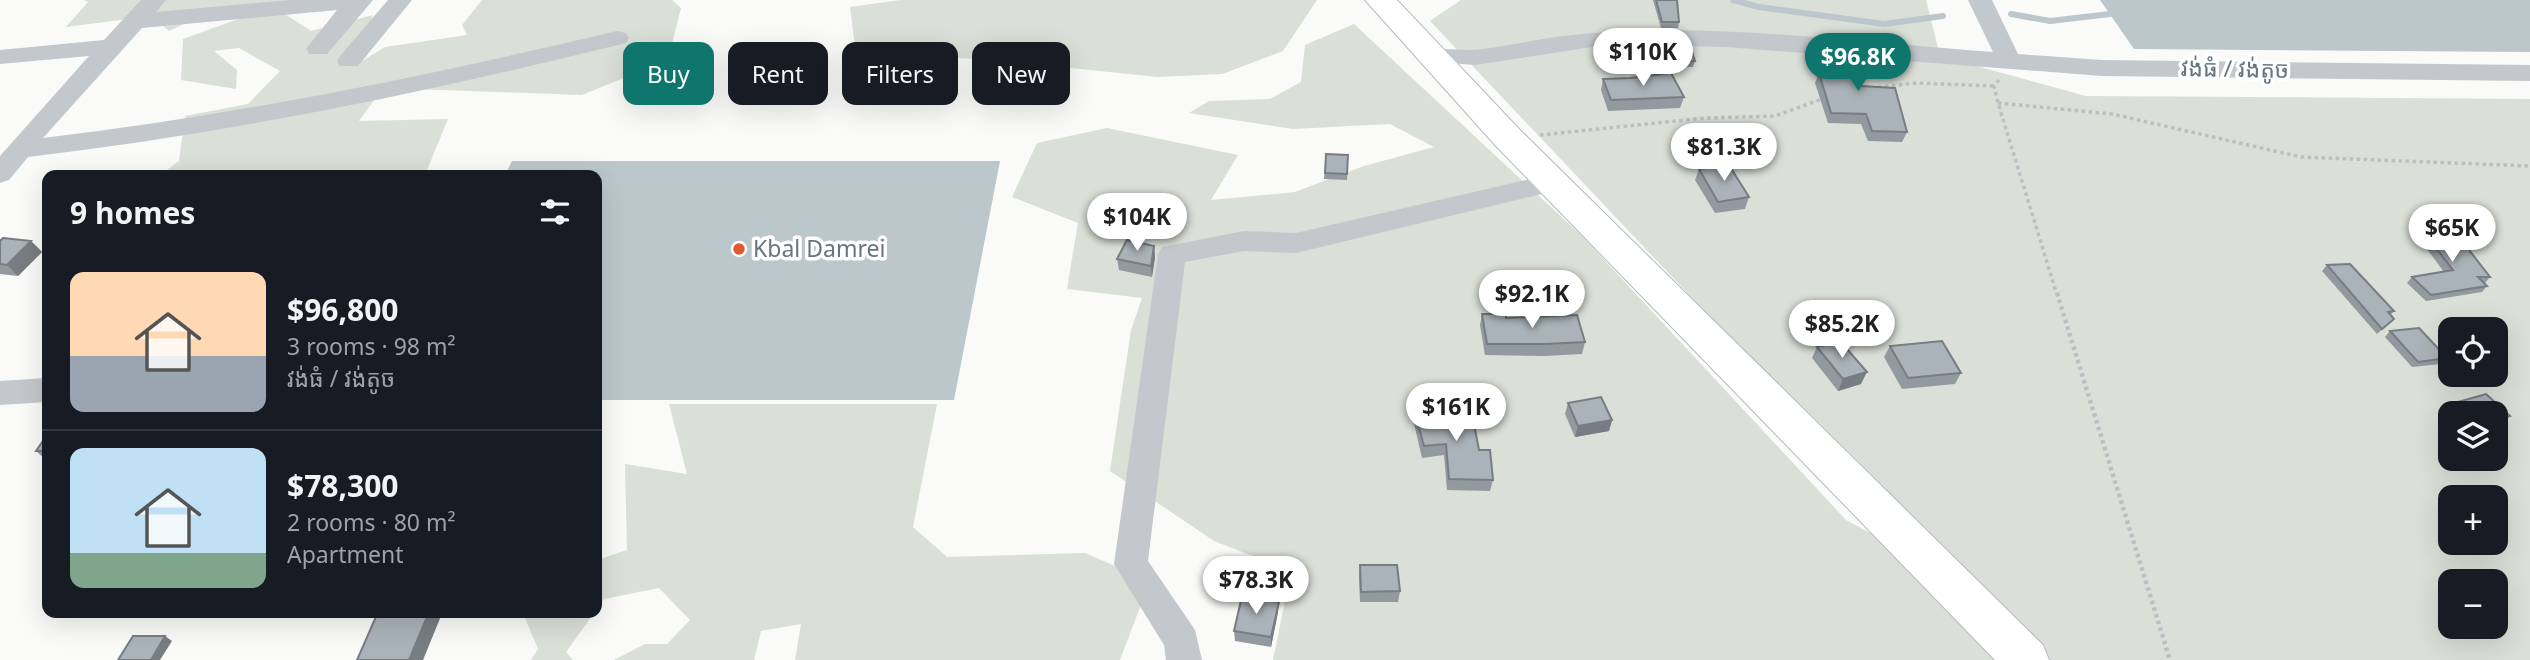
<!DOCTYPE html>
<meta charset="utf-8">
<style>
:root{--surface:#171b24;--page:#20242c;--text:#f1f3f6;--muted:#9ea1a6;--line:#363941;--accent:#0f766e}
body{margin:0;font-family:"Noto Sans","Noto Sans Khmer",sans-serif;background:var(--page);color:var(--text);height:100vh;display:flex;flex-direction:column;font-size:26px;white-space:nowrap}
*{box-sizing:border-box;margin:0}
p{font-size:23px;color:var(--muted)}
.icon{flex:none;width:38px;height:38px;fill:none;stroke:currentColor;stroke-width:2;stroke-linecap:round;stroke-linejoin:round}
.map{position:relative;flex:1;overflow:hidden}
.side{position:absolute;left:42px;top:170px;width:560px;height:448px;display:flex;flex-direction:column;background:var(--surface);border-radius:14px;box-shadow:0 7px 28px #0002}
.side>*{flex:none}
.banner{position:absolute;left:623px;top:42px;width:665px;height:63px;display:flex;gap:14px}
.tools{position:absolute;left:2438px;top:317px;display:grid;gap:14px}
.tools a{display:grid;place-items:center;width:70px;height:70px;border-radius:14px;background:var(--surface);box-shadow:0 7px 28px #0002;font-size:35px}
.price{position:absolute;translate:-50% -60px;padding:0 16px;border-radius:24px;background:#fff;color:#222;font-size:23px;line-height:46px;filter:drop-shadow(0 2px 4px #0008)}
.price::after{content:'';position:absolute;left:50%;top:42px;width:21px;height:16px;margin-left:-10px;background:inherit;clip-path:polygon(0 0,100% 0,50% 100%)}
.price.active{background:var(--accent);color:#fff}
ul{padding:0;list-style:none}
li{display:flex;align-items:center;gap:21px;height:175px;padding:0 28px}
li+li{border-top:2px solid var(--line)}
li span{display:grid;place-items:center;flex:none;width:196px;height:140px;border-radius:14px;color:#555}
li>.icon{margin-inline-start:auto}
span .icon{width:84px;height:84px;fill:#fffc;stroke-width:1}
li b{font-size:30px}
h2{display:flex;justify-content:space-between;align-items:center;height:84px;padding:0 28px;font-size:30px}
.chip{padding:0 24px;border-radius:14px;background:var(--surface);box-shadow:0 7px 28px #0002;font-size:24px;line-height:63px}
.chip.active{background:var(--accent);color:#fff}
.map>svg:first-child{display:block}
.green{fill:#dadfd7;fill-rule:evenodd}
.water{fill:#bbc7cb}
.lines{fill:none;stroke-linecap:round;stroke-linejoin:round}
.stream{stroke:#bbc7cb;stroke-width:6}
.major-casing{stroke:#b5babe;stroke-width:2}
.path-far1{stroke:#bbbfc2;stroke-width:3.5;stroke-dasharray:3.5 3.5;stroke-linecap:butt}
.path{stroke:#bbbfc2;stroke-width:4.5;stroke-dasharray:3.5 3.5;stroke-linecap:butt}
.minor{fill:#c3c8cc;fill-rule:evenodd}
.major{fill:#fff;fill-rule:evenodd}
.wall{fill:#929a9f}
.shaded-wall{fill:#777d82}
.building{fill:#aab3b9;stroke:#777d82;stroke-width:2}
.poi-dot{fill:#e4572e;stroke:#fff;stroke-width:2.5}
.labels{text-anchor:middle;stroke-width:7;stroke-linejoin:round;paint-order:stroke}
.street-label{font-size:23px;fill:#657683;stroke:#fff}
.poi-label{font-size:23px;fill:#657683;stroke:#fff;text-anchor:start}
</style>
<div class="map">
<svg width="2530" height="660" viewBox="0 0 2530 660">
<rect width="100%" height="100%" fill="#fafaf8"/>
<g class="green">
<polygon points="84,0 367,0 282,12 311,31 373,15 354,66 385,47 467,35 462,25 482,0 672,0 681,8 668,60 582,95 414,89 377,96 359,121 448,119 425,175 160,175 179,161 185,116 248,104 280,71 239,48 214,51 237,70 236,89 181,80 183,39 241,18 215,10 169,31 151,16 66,27 88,2"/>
<polygon points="901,0 1317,0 1283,51 1222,74 1157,77 986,59 856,55 850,7"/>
<path d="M1461,0H1926L1940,56L2086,96L2530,99V660H1273L1291,571L1214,541L1110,471L1131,330L1142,298L1067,289L1078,223L1012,197L1037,143L1107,128L1238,155L1211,200L1295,192L1364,166L1434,147L1390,124L1293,129L1189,113L1209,101L1270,99L1301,82L1305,45L1354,24L1582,236L1846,520L1960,581L1430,21ZM2450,329H2496V374H2450ZM2450,413H2496V458H2450ZM2450,497H2496V542H2450ZM2450,581H2496V626H2450Z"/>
<polygon points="669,404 937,404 913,527 947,557 1085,553 1150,581 1120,660 795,660 801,624 761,631 754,660 614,660 645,644 667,644 690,620 659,588 604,599 597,609 597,560 627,550 625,464 687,474"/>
<polygon points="523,613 594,613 566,652 573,660 531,660 538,649"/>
</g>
<g class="water">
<polygon points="2100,0 2530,0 2530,52 2134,49"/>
<polygon points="512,161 1000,161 954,400 597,400 597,175 505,175"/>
</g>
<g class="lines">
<g class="stream">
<polyline points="1733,0 1759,7 1884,24 1943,16"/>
<polyline points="2011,14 2050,21 2110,14"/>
</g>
<g class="major-casing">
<polygon id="major" points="1365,0 1397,0 1520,130 2043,645 2049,660 1995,660 1496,146"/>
</g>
<g class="path-far1">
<polyline points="1999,80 1994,86 1998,103 2057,295"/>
<polyline points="1871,88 1917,83 1994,86"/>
<polyline points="1998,103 2112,114 2301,157 2530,166"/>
<polyline points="1540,135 1705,118 1775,116 1825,98"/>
</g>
<polyline class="path" points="2057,293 2170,660"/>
<g class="minor">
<path d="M141,0H166L156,12L290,0H373L327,54H309L306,49L337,10L142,28L43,138C237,115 427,76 617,31L626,33L629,38L626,43C428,92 230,133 28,157L9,180L0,183V156L89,56L0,64V50L104,40Z"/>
<polygon points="388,0 412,0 358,66 340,66 337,61 340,56"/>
<path d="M1968,0H1992L2018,54L2102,60L2530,65V81L2102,76L1726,47L1648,45L1592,47L1475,65L1424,61L1421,56L1424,51C1443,46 1463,52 1483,49C1519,44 1557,35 1594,33C1723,23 1864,43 1993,52Z"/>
<polygon points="1552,174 1562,177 1565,183 1562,189 1296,253 1244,251 1185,262 1148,561 1195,630 1202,660 1166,660 1164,645 1114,564 1158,254 1162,247 1244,231 1296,233"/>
<polygon points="47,378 47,402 0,405 0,381"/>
</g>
<use href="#major" class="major"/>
</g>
<g class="wall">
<polygon points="1653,0 1677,0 1679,22 1678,28 1661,28"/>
<polygon points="1669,42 1695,61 1693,67 1673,67 1667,48"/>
<polygon points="1815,49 1861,86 1907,132 1902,142 1868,141 1861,124 1828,123 1815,83 1817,78 1812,59"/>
<polygon points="1630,78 1684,97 1680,108 1608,111 1601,90 1603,79"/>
<polygon points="1326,154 1348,155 1347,180 1324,179"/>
<polygon points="1699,169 1749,197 1745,209 1715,213 1695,180"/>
<polygon points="2420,227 2490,277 2485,283 2487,286 2482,292 2426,301 2407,283 2412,277 2444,272 2415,233"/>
<polygon points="0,241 31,241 42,252 18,276 0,274"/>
<polygon points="1154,246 1155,257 1152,277 1119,270 1117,259"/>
<polygon points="2327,265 2394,311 2391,314 2394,319 2377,334 2322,271"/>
<polygon points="1482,314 1506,318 1585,342 1582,354 1544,356 1485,355 1480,325"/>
<polygon points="2390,331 2447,358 2441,364 2412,367 2385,337"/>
<polygon points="1890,346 1961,373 1955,384 1902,389 1884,357"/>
<polygon points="1817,347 1861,384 1838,391 1812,358"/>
<polygon points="2458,402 2510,416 2498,427 2496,428 2496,413 2450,413 2450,416 2447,413"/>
<polygon points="1568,403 1612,420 1609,431 1575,437 1565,414"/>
<polygon points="1414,408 1479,450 1493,480 1490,491 1447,490 1444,455 1422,458 1413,419"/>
<polygon points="47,435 47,461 36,451"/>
<polygon points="1360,565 1400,591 1398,602 1360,602 1359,576"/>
<polygon points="1278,612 1271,647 1235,641 1234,631"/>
</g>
<g class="shaded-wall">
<polygon points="31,241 42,252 18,276 7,265"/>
<polygon points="1154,246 1155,257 1152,277 1151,266"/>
<polygon points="1867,372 1861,384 1838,391 1843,379"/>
<polygon points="2510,416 2498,427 2496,428 2496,420"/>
<polygon points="1612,420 1609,431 1575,437 1578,426"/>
<polygon points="1279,602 1278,612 1271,647 1271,637"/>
<polygon points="429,612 438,612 441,616 423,660 409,660"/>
<polygon points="165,636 172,641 160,660 151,660"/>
</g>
<g class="building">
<polygon points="1656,0 1677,0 1679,22 1662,22"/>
<polygon points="1669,42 1689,43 1695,61 1674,61"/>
<polygon points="1815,49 1849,49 1861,86 1895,88 1907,132 1872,131 1866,114 1831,113 1819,73 1822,73"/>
<polygon points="1671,73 1684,97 1611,100 1603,79 1630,78"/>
<polygon points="1326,154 1348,155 1347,174 1325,173"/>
<polygon points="1729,165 1749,197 1718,202 1699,169"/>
<polygon points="2420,227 2452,228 2490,277 2478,277 2487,286 2431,295 2412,277 2453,270"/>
<polygon points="3,238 31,241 7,265 0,264 0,241"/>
<polygon points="1127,240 1154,246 1151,266 1117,259"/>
<polygon points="2350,264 2394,311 2388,312 2394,319 2382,329 2327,265"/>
<polygon points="1482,314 1506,314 1506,318 1577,315 1585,342 1546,344 1487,344"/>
<polygon points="2419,328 2447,358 2418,362 2390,331"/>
<polygon points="1840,341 1867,372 1843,379 1817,347"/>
<polygon points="1942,341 1961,373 1908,378 1890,346"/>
<polygon points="2486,394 2510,416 2496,420 2496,413 2470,413 2458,402"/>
<polygon points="1601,397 1612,420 1578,426 1568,403"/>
<polygon points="1435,406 1438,415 1472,414 1479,450 1490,450 1493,480 1449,479 1446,444 1424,446 1414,408"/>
<polygon points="47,435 47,451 36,451"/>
<polygon points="1360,565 1397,565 1400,591 1361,592"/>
<polygon points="1242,596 1279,602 1271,637 1234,631"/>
<polygon points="378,612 429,612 409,660 357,660"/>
<polygon points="133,636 165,636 151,660 118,660"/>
</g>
<circle class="poi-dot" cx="739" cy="249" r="7"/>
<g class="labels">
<g class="street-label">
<text transform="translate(2235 69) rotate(1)" y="8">វង់ធំ / វង់តូច</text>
</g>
<g class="poi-label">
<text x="753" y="257">Kbal Damrei</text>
</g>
</g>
</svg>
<div class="tools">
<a><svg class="icon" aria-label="locate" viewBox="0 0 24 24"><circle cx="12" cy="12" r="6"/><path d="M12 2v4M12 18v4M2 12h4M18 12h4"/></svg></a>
<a><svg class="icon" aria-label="layers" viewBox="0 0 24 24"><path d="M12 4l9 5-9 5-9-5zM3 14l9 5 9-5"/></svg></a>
<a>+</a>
<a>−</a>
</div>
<b class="price" style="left:1643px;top:88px">$110K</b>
<b class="price active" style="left:1858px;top:93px">$96.8K</b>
<b class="price" style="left:1724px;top:183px">$81.3K</b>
<b class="price" style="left:1137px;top:253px">$104K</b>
<b class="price" style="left:2452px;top:264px">$65K</b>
<b class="price" style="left:1532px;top:330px">$92.1K</b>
<b class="price" style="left:1842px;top:360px">$85.2K</b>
<b class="price" style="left:1456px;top:443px">$161K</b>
<b class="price" style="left:1256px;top:616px">$78.3K</b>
<div class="banner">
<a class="chip active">Buy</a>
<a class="chip">Rent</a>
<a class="chip">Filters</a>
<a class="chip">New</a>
</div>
<section class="side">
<h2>9 homes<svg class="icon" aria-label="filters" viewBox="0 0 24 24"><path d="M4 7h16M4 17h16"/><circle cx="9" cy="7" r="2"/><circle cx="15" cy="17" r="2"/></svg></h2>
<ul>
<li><span style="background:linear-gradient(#ffd9b3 60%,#9aa5b1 0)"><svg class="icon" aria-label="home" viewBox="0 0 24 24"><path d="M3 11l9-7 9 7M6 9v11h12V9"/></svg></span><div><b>$96,800</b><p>3 rooms · 98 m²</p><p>វង់ធំ / វង់តូច</p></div></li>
<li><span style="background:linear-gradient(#bfe0f5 75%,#7fa58c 0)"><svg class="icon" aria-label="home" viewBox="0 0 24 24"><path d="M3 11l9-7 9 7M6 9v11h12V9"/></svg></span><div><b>$78,300</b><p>2 rooms · 80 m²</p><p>Apartment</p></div></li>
</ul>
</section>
</div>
